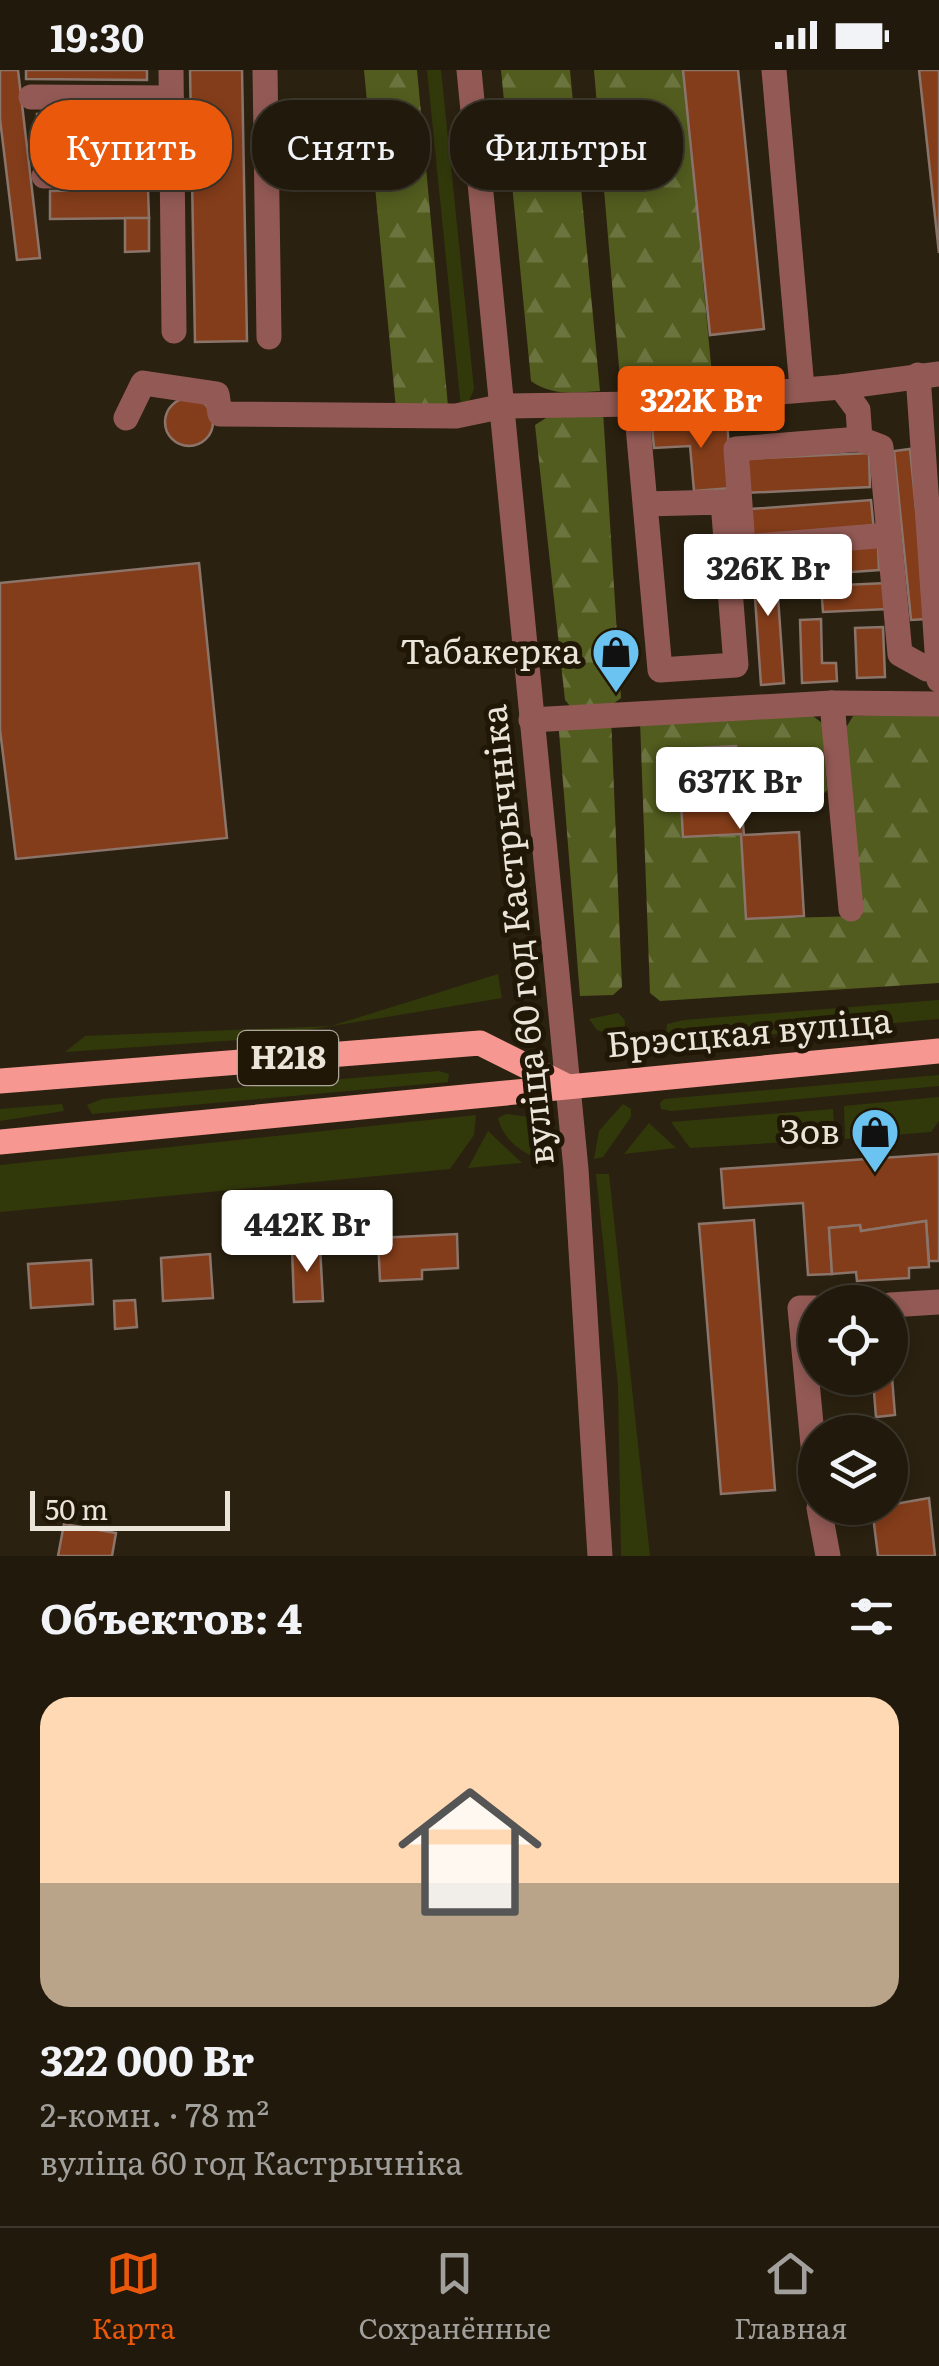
<!DOCTYPE html>
<html lang="ru">
<meta charset="utf-8">
<style>
:root{--surface:#20190c;--page:#282215;--text:#f1f3f6;--muted:#a2a09d;--line:#3d382d;--accent:#ea580c}
body{margin:0;font-family:Literata,serif;background:var(--page);color:var(--text);height:100vh;display:flex;flex-direction:column;font-size:38px;white-space:nowrap}
*{box-sizing:border-box;margin:0}
p{font-size:32px;color:var(--muted)}
.icon{flex:none;width:55px;height:55px;fill:none;stroke:currentColor;stroke-width:2;stroke-linecap:round;stroke-linejoin:round}
.map{position:relative;height:1486px;overflow:hidden}
.drawer{display:flex;flex-direction:column;background:var(--surface);flex:1}
.drawer>*{flex:none}
.top-card{position:absolute;left:30px;top:30px;width:880px;height:90px;display:flex;gap:20px}
.buttons{position:absolute;left:798px;top:1215px;display:grid;gap:20px}
.buttons a{display:grid;place-items:center;width:110px;height:110px;border-radius:50%;background:var(--surface);box-shadow:0 5px 15px #0003,0 0 0 2px var(--line);font-size:50px}
.scale{position:absolute;left:30px;bottom:25px;width:200px;box-sizing:border-box;padding-left:10px;border:5px solid #eae4d9;border-top:0;font-size:28px;line-height:35px;white-space:nowrap;color:#eae4d9;-webkit-text-stroke:8px #211707;paint-order:stroke}
.price{position:absolute;translate:-50% -85px;padding:0 22px;border-radius:10px;background:#fff;color:#222;font-size:32px;line-height:65px;filter:drop-shadow(0 2px 5px #0008)}
.price::after{content:'';position:absolute;left:50%;top:60px;width:30px;height:22px;margin-left:-15px;background:inherit;clip-path:polygon(0 0,100% 0,50% 100%)}
.price.active{background:var(--accent);color:#fff}
ul{padding:0;list-style:none}
li{display:grid;align-content:center;gap:20px;height:530px;padding:0 40px}
li span{display:grid;place-items:center;height:310px;border-radius:30px;color:#555}
li>.icon{margin-inline-start:auto}
span .icon{width:180px;height:180px;fill:#fffc;stroke-width:1}
li b{font-size:42px}
h2{display:flex;justify-content:space-between;align-items:center;height:120px;padding:0 40px;font-size:42px}
.tag{padding:0 35px;border-radius:40px;background:var(--surface);box-shadow:0 5px 15px #0003,0 0 0 2px var(--line);font-size:35px;line-height:90px}
.tag.active{background:var(--accent);color:#fff}
.status{display:flex;justify-content:space-between;align-items:center;height:70px;padding:0 50px;background:var(--surface);direction:ltr}
.status svg{height:28px;fill:currentColor}
.tabs{display:flex;justify-content:space-around;align-items:center;height:140px;border-top:2px solid var(--line);background:var(--surface);font-size:28px;color:var(--muted)}
.tabs a{display:grid;justify-items:center;gap:5px}
.tabs .active{color:var(--accent)}
.map>svg:first-child{display:block}
.green{fill:#31390b}
.forest{fill:url(#forest-firs)}
.building{fill:#843d1a;stroke:#8b746a;stroke-width:2.5}
.lines{fill:none;stroke-linecap:round;stroke-linejoin:round}
.minor{stroke:#935a55;stroke-width:25}
.major{stroke:#f69891;stroke-width:25}
.labels{text-anchor:middle;stroke-width:10;stroke-linejoin:round;paint-order:stroke}
.shield{fill:#211707;stroke:#aea69a;stroke-width:2.5}
.shield-label{font-size:32px;font-weight:bold;fill:#eae4d9}
.poi-label{font-size:35px;fill:#eae4d9;stroke:#211707;text-anchor:end}
.street-label{font-size:35px;fill:#eae4d9;stroke:#211707}
</style>
<div class="status"><b>19:30</b><svg viewBox="0 0 49 12"><path d="M0 12V9h3v3zM5 12V6h3v6zM10 12V3h3v9zM15 12V0h3v12zM26 1h20v11H26zM47 4h2v5h-2z"/></svg></div>
<div class="map">
<svg width="939" height="1486" viewBox="0 0 939 1486">
<defs>
<pattern id="forest-firs" width="22" height="20" patternUnits="userSpaceOnUse" patternTransform="scale(2.5)"><rect width="22" height="20" fill="#525c1e"/><path d="M5 1l3.5 6h-7zM16 11l3.5 6h-7z" fill="#6b733e"/></pattern>
</defs>
<rect width="100%" height="100%" fill="#2b2110"/>
<g class="green">
<polygon points="427,0 441,0 474,319 469,331 461,338"/>
<polygon points="498,904 502,928 253,969 65,982 85,966 331,956"/>
<polygon points="939,930 939,949 665,974 667,954 684,950"/>
<polygon points="618,943 625,950 624,968 597,960 589,949"/>
<polygon points="439,1001 449,1004 448,1012 92,1044 87,1035 102,1029"/>
<polygon points="939,1005 939,1016 671,1041 661,1039 660,1033 664,1029"/>
<polygon points="939,1027 939,1051 931,1062 845,1069 844,1036"/>
<polygon points="62,1034 64,1041 0,1051 0,1039"/>
<polygon points="623,1034 631,1039 631,1047 603,1087 594,1089 599,1061"/>
<polygon points="833,1039 835,1069 690,1078 671,1052"/>
<path d="M506,1044L529,1047L550,1074L553,1091C531,1091 503,1072 498,1048Z"/>
<polygon points="476,1045 474,1065 450,1099 0,1142 0,1095"/>
<polygon points="649,1053 676,1078 624,1084"/>
<polygon points="488,1061 522,1093 468,1098"/>
<polygon points="596,1104 609,1104 650,1486 621,1486 618,1316"/>
</g>
<g class="forest">
<polygon points="364,0 417,0 448,336 396,339"/>
<path d="M501,0H570L600,321C575,323 552,326 531,311Z"/>
<polygon points="594,0 683,0 712,305 638,317 620,309"/>
<polygon points="603,341 621,628 613,634 570,636 565,630 535,355 546,348"/>
<polygon points="809,643 822,653 827,720 816,732 739,735 736,676 678,680 683,767 741,764 747,849 862,846 844,661 853,646 939,644 939,913 660,931 650,923 640,651"/>
<polygon points="611,645 622,917 613,925 580,926 558,649"/>
</g>
<g class="building">
<polygon points="0,0 18,0 40,188 17,190 0,49"/>
<polygon points="26,0 147,0 147,10 26,9"/>
<polygon points="190,0 242,0 247,271 195,272"/>
<polygon points="683,0 738,0 764,259 710,265"/>
<polygon points="919,0 939,0 939,183"/>
<polygon points="147,43 147,94 37,95 37,44"/>
<polygon points="148,119 149,148 50,149 50,121"/>
<polygon points="125,148 149,148 149,181 125,182"/>
<circle cx="189" cy="352" r="24"/>
<polygon points="727,351 732,418 694,421 690,376 654,378 652,357"/>
<polygon points="910,379 927,549 911,550 894,381"/>
<polygon points="869,383 870,417 744,423 743,389"/>
<polygon points="871,430 874,461 753,470 751,439"/>
<polygon points="878,474 879,500 797,506 795,479"/>
<polygon points="775,483 784,613 761,615 752,484"/>
<polygon points="199,493 227,768 16,789 0,660 0,513"/>
<polygon points="887,513 888,539 823,542 821,516"/>
<polygon points="821,549 822,593 836,593 837,611 802,613 800,550"/>
<polygon points="883,557 885,607 857,608 855,558"/>
<polygon points="736,676 744,765 799,762 804,846 746,849 741,764 683,767 678,679"/>
<polygon points="939,1084 939,1191 929,1191 926,1151 861,1161 860,1155 829,1158 832,1204 808,1205 803,1133 724,1138 721,1099"/>
<polygon points="754,1150 775,1420 721,1424 699,1154"/>
<polygon points="926,1151 929,1197 909,1198 909,1208 857,1211 856,1202 832,1204 829,1158 860,1155 861,1161"/>
<polygon points="457,1164 458,1198 422,1200 422,1209 380,1211 378,1168"/>
<polygon points="320,1177 323,1231 294,1232 292,1179"/>
<polygon points="210,1184 213,1228 163,1231 161,1188"/>
<polygon points="91,1190 93,1234 31,1238 28,1194"/>
<polygon points="135,1230 137,1257 115,1259 114,1231"/>
<polygon points="892,1307 895,1345 876,1347 873,1309"/>
<polygon points="929,1428 935,1486 878,1486 872,1438"/>
<polygon points="64,1454 116,1463 112,1486 58,1486"/>
</g>
<g class="lines">
<g class="minor">
<polyline points="171,0 174,261"/>
<polyline points="265,0 269,267"/>
<polyline points="469,0 576,1099 600,1486"/>
<polyline points="774,0 802,318"/>
<polyline points="31,27 171,28"/>
<polyline points="44,106 172,105"/>
<polyline points="918,305 939,610"/>
<polyline points="636,334 660,600 736,595 723,432 645,434"/>
<polyline points="126,348 143,313 217,324 220,344 456,346 504,336 636,334 841,317 939,304"/>
<polyline points="860,369 881,377 900,584 927,599 938,596"/>
<polyline points="742,462 736,379 860,369 858,340 841,317"/>
<polyline points="743,477 888,465"/>
<polyline points="832,633 851,839"/>
<polyline points="531,650 832,633 939,634"/>
<polyline points="890,1235 939,1232"/>
<polyline points="815,1238 800,1238 815,1396"/>
<polyline points="819,1438 828,1486"/>
</g>
<g class="major">
<polyline points="0,1011 480,973 566,1016"/>
<polyline points="0,1072 939,981"/>
</g>
</g>
<defs>
<g id="shop-pin" transform="scale(2.5)"><path d="M0 17L-7.5 6A9.5 9.5 0 1 1 7.5 6Z" fill="#6ac3f1" stroke="#211707"/><path d="M-5-2.5h2.3a2.7 3.5 0 0 1 5.4 0H5L5.5 6h-11ZM-1.5-2.5h3a1.5 2.3 0 0 0-3 0Z" fill="#111"/></g>
</defs>
<g fill-rule="evenodd">
<use href="#shop-pin" x="616" y="582"/>
<use href="#shop-pin" x="875" y="1062"/>
</g>
<g class="labels">
<rect class="shield" x="238" y="961" width="100" height="54" rx="8"/>
<g class="shield-label">
<text x="288" y="999">Н218</text>
</g>
<g class="poi-label">
<text x="581" y="594">Табакерка</text>
<text x="840" y="1074">Зов</text>
</g>
<g class="street-label">
<text transform="translate(518 865) rotate(-96)" y="12">вуліца 60 год Кастрычніка</text>
<text transform="translate(749 963) rotate(-5)" y="12">Брэсцкая вуліца</text>
</g>
</g>
</svg>
<div class="buttons">
<a><svg class="icon" aria-label="locate" viewBox="0 0 24 24"><circle cx="12" cy="12" r="6"/><path d="M12 2v4M12 18v4M2 12h4M18 12h4"/></svg></a>
<a><svg class="icon" aria-label="layers" viewBox="0 0 24 24"><path d="M12 4l9 5-9 5-9-5zM3 14l9 5 9-5"/></svg></a>
</div>
<div class="scale">50 m</div>
<b class="price active" style="left:701px;top:381px">322K Br</b>
<b class="price" style="left:768px;top:549px">326K Br</b>
<b class="price" style="left:740px;top:762px">637K Br</b>
<b class="price" style="left:307px;top:1205px">442K Br</b>
<div class="top-card">
<a class="tag active">Купить</a>
<a class="tag">Снять</a>
<a class="tag">Фильтры</a>
</div>
</div>
<section class="drawer">
<h2>Объектов: 4<svg class="icon" aria-label="filters" viewBox="0 0 24 24"><path d="M4 7h16M4 17h16"/><circle cx="9" cy="7" r="2"/><circle cx="15" cy="17" r="2"/></svg></h2>
<ul>
<li><span style="background:linear-gradient(#ffd9b3 60%,#b9a48a 0)"><svg class="icon" aria-label="home" viewBox="0 0 24 24"><path d="M3 11l9-7 9 7M6 9v11h12V9"/></svg></span><div><b>322 000 Br</b><p>2-комн. · 78 m²</p><p>вуліца 60 год Кастрычніка</p></div></li>
</ul>
</section>
<nav class="tabs">
<a class="active"><svg class="icon" aria-label="map" viewBox="0 0 24 24"><path d="M3 6l6-2 6 2 6-2v14l-6 2-6-2-6 2zM9 4v14M15 6v14"/></svg>Карта</a>
<a><svg class="icon" aria-label="saved" viewBox="0 0 24 24"><path d="M7 4h10v16l-5-4-5 4z"/></svg>Сохранённые</a>
<a><svg class="icon" aria-label="home" viewBox="0 0 24 24"><path d="M3 11l9-7 9 7M6 9v11h12V9"/></svg>Главная</a>
</nav>
